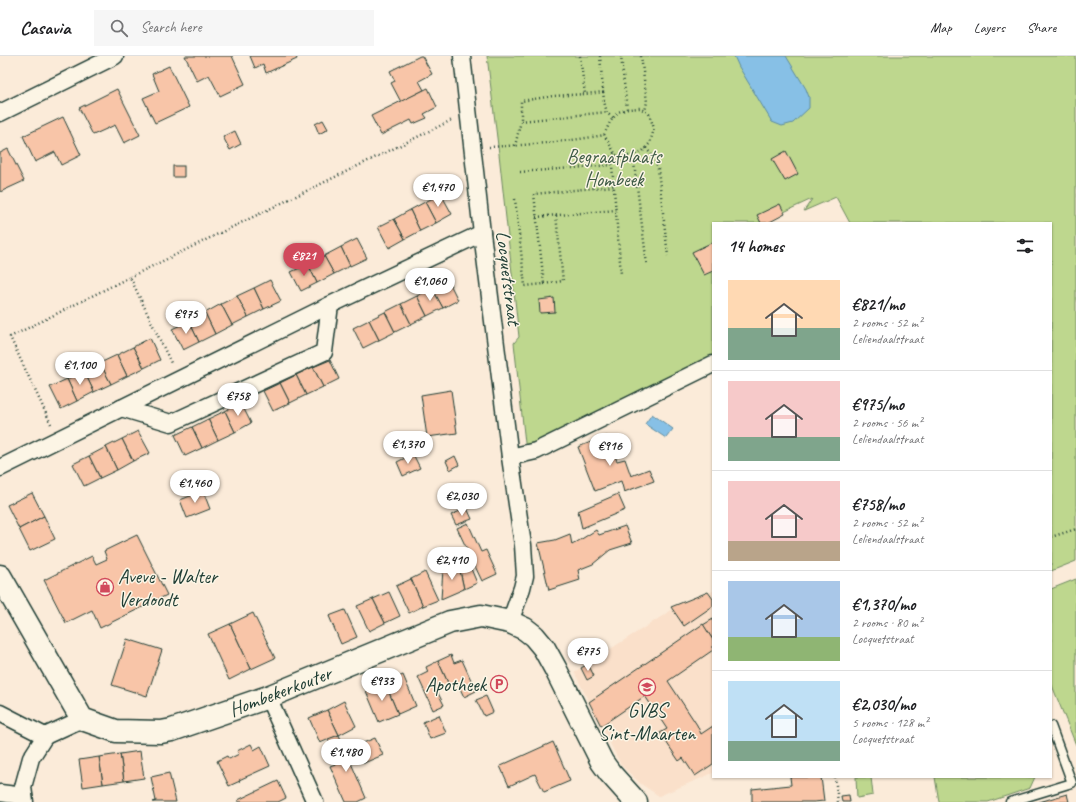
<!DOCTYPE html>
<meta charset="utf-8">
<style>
:root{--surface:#fff;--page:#f6f6f6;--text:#202124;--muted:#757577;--line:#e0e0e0;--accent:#d1495b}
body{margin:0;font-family:Caveat,sans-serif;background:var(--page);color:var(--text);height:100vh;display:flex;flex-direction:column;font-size:15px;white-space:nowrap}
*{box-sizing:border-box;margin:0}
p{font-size:13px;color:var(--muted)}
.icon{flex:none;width:22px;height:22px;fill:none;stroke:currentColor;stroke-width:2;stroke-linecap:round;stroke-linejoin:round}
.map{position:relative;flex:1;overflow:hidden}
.details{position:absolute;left:712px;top:166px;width:340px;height:556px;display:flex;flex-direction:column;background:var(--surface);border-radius:0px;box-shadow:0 1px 3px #0004}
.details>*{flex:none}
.price{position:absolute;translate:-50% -34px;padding:0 9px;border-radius:14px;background:#fff;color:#222;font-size:13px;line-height:26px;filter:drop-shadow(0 1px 2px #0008)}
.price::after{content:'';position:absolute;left:50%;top:24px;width:12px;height:9px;margin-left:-6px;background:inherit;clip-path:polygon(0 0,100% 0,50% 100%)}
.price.active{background:var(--accent);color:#fff}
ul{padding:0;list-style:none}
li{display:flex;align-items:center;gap:12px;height:100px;padding:0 16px}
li+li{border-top:1px solid var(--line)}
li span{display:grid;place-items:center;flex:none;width:112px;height:80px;border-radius:0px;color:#555}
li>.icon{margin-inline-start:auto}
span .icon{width:48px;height:48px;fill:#fffc;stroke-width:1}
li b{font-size:17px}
h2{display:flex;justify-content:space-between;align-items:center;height:48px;padding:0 16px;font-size:17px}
header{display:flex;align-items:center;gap:24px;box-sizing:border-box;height:56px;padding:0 20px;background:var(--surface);border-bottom:1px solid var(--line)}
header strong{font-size:19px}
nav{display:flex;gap:22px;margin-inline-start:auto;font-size:14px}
.search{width:280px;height:36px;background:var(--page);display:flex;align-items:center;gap:10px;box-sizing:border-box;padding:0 14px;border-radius:0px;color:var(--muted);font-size:15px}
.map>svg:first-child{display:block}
.built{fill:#fae0ca}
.green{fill:#bed78e;stroke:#6e8a61}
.water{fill:#87c0e6;stroke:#5d8c9f}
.building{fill:#f8c5a8;stroke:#1f3d34}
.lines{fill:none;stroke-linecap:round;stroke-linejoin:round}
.lane-casing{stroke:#1f3d34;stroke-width:11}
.street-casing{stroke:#1f3d34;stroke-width:19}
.secondary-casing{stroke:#1f3d34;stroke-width:25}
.path{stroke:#1f3d34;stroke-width:2.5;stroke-dasharray:1 3;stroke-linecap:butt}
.lane{stroke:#fcf5e5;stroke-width:8}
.street{stroke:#fcf5e5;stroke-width:16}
.secondary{stroke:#fcf5e5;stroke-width:22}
.labels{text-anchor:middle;stroke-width:3;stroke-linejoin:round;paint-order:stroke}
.park-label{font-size:20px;fill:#3f5c46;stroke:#fcf5e5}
.street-label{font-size:20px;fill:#1f3d34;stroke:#fcf5e5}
.poi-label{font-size:20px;fill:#1f3d34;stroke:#fcf5e5;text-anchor:start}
</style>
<header>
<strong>Casavia</strong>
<div class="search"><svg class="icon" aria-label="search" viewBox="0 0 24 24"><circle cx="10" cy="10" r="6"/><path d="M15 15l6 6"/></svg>Search here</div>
<nav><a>Map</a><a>Layers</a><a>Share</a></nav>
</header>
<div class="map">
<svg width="1076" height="746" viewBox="0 0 1076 746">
<rect width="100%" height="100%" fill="#fbebd9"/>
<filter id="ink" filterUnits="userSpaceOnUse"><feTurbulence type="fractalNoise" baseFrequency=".025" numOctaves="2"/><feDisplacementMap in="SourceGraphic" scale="8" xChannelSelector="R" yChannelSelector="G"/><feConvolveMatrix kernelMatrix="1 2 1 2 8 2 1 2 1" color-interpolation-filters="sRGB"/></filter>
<g filter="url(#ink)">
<polygon class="built" points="713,535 713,717 659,740 641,728 621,709 574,616 664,559 674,551"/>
<g class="green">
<polygon points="487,0 1076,0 1076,505 1051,515 1051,167 850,167 836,141 804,155 812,143 760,167 713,167 713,301 526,396 514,287 519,281 499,98"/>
<polygon points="1076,523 1076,689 1051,627 1051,533"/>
<polygon points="856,721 871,721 873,739 857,742"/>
<polygon points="935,721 1035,721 1030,732 988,746 939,746"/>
</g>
<g class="water">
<polygon points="734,0 786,0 806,33 809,41 809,52 793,67 782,70 772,66 739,11"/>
<polygon points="652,358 673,373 666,382 645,368"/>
</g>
<g class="building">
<polygon points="185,0 232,0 245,28 220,40 209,19 197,25"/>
<polygon points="250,0 296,0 297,3 266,17 263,8 255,12"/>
<polygon points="420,0 422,0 432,18 419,25 424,34 401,46 391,27 395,25 390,15"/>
<polygon points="169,10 189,51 155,67 143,42 159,35 152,18"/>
<polygon points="428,32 437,51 424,58 427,62 413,68 411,64 381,79 371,60"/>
<polygon points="117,33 140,79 124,87 115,69 93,79 79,52"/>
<polygon points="63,61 81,99 61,109 55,96 35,106 23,80"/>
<polygon points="323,64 328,73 319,78 315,68"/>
<polygon points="235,75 241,88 230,94 223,81"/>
<polygon points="8,93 24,125 0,136 0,97"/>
<polygon points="786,95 798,118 785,125 772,103"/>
<rect x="173" y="110" width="11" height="11"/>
<polygon points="441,138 452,158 436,167 425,146"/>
<polygon points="425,146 436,167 420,175 410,154"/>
<polygon points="780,148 785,158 768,167 761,167 757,159"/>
<polygon points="410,154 420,175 405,183 394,163"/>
<polygon points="394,163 405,183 389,192 378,171"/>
<polygon points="357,183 367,202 350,210 341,191"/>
<polygon points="713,186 713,215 704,219 692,196"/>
<polygon points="341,191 350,210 334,218 324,200"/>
<polygon points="324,200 334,218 317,227 308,208"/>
<polygon points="308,208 317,227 301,235 291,216"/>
<polygon points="270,224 281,245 264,253 254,232"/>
<polygon points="448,224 458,244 443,252 432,232"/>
<polygon points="254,232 264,253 248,261 237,240"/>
<polygon points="432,232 443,252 427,260 417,240"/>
<polygon points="237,240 248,261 232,269 221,248"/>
<polygon points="417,240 427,260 411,268 401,248"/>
<polygon points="554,242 555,256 540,257 539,244"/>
<polygon points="221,248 232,269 215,278 205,257"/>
<polygon points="401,248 411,268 395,276 385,256"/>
<polygon points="385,256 395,276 379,284 369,264"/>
<polygon points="205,257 215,278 199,286 189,265"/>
<polygon points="369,264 379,284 363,292 353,272"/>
<polygon points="189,265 199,286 183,294 172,273"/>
<polygon points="150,282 160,304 144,312 133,291"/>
<polygon points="133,291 144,312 127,320 117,299"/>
<polygon points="117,299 127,320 111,328 100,307"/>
<polygon points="330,304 339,323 323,331 313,311"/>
<polygon points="100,307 111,328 94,336 84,315"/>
<polygon points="313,311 323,331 306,339 296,319"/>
<polygon points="84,315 94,336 77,345 67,323"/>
<polygon points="296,319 306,339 290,347 280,327"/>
<polygon points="67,323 77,345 61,353 50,331"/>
<polygon points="280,327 290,347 273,355 263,335"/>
<polygon points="451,334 457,377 427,381 421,339"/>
<polygon points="241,347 251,367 235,376 225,355"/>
<polygon points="225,355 235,376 218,384 208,363"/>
<polygon points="208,363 218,384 202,392 192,371"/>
<polygon points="192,371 202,392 185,400 175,379"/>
<polygon points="138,375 150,397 133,405 122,383"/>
<polygon points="607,380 617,405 625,403 631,420 649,413 654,425 624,436 621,425 595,435 578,391"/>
<polygon points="122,383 133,405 117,414 106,391"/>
<polygon points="106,391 117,414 100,422 89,400"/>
<polygon points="413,398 420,412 403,420 397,406"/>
<polygon points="89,400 100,422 84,430 73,408"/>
<polygon points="455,400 459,409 450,414 446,405"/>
<polygon points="203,435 210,453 187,462 180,444"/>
<polygon points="32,437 44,460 19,473 7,449"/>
<polygon points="618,438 625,454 582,472 578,455"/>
<polygon points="467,452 472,463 456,469 451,459"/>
<polygon points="44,460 55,483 30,495 19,473"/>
<polygon points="468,467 481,496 486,494 497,518 482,525 457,472"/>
<polygon points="625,470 632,487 610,494 593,508 578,514 580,524 549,534 538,487 555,484 570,478 572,489 596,474 599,479"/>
<polygon points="137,479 167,539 100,572 92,554 66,567 44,524 92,500 96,508 107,503 104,495"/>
<polygon points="466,501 477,527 464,533 458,506"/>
<polygon points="458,506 464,533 441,543 443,513"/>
<polygon points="425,516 438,544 423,550 411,523"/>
<polygon points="411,523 423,550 409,557 396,530"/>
<polygon points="389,536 400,560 385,567 373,543"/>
<polygon points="708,536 713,543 713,550 684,570 671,551"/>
<polygon points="373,543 385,567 369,575 357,550"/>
<polygon points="345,554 357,581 341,588 329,560"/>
<polygon points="253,557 275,602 251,613 230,568"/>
<polygon points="713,563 713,584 703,569"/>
<polygon points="230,568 251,613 229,624 208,578"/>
<polygon points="703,568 713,584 713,594 668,625 697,669 701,678 713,670 713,708 695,720 683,702 679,705 660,677 667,673 645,640 601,670 589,646"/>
<polygon points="127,583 162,594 147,640 112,629"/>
<polygon points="451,599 454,607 462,604 476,635 464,641 457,626 449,629 438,605"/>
<polygon points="438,605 449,629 437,635 444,649 433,654 418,621 428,616 426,611"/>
<polygon points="588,608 594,620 587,624 581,612"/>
<polygon points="403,619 416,650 398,658 385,627"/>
<polygon points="385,627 398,658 379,666 366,635"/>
<polygon points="486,640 493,656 484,660 476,644"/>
<polygon points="344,645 356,670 339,679 327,654"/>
<polygon points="327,654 339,679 320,687 309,662"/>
<polygon points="439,659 446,677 430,683 423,666"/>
<polygon points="339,679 366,742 358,746 346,746 330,710 338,707 328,683"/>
<polygon points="375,682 383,699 364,707 356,690"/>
<polygon points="553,686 570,725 544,736 535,718 509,730 500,710"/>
<polygon points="251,688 254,694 261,690 270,710 239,724 240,725 229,730 217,705 227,700 229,703 239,698 237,695"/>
<polygon points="140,695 144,722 124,725 120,698"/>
<polygon points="120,698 124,725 103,728 99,701"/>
<polygon points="99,701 103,728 83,731 79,704"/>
<polygon points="169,717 176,746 153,746 156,745 151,721"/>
<polygon points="790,721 821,721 824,745 814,746 752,746 752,733 791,729"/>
<polygon points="278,725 286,742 278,746 238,746 238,744"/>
<polygon points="1067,738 1069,746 1039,746"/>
<polygon points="849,739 850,746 842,746 841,740"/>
</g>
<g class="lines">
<g class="lane-casing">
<polyline id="lane" points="1010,746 1072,727 1051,670"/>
</g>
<g class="street-casing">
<g id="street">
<polyline points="462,0 482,177 510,401 523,489 525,520 522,532 510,566"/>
<polyline points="0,57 115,0"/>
<polyline points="121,352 171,367 324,296 330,249"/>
<polyline points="510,401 536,395 713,308"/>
<polyline points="0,412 330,249 482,177"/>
<polyline points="268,641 315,746"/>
<polyline points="0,657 45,680"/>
<polyline points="45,680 82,663"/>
<polyline points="0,737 24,740"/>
<polyline points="25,746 23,731 31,702 45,680"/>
</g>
</g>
<g class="secondary-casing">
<polyline id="secondary" points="0,520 82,663 116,675 161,676 172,674 268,641 450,566 481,560 510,566 525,573 534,580 544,592 555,612 602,706 610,717 636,746"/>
</g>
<g class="path">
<polyline points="580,0 585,38 604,36"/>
<polyline points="600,0 604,45 607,57 613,62"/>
<polyline points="621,0 627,53"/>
<polyline points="641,0 647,46 645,55"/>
<polyline points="521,65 607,56"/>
<polyline points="515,90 521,65 521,45 553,40 585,38"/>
<path d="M489,91C527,89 566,86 604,79L610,66L618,56L628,53L640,52L649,58L654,72L650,87L643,95L630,100L616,99L604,79"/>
<polyline points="646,92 655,103 658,113 668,200"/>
<polyline points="614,97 611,101 612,109 621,218"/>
<polyline points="633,99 647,209"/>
<polyline points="520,116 612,109"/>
<polyline points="515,143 525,230 544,228 534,138 614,130"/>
<polyline points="536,161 616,154"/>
<polyline points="130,221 452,64"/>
<polyline points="544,228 563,225 556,159"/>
<polyline points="51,368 10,281 130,221 171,307"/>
<polyline points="1051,481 1076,473"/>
<polyline points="835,721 838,746"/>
</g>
<use href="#lane" class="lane"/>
<use href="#street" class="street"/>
<use href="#secondary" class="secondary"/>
</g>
</g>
<defs>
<g id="shop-ring" transform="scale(0.9)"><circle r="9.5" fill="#fcf5e5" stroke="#d1495b" stroke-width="1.5"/><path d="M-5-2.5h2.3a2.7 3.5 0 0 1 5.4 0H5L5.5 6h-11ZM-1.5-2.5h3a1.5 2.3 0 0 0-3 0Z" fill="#d1495b"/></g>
<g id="parking-ring" transform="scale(0.9)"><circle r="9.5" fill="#fcf5e5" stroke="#d1495b" stroke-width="1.5"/><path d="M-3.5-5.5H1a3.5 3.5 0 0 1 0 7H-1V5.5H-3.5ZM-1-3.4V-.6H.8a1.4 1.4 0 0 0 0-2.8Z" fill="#d1495b"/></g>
<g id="school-ring" transform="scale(0.9)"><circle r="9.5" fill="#fcf5e5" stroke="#d1495b" stroke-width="1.5"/><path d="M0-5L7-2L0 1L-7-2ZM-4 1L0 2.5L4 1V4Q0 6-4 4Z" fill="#d1495b"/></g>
</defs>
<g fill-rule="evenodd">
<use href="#shop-ring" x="105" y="531"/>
<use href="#parking-ring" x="499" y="628"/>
<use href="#school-ring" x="647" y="631"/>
</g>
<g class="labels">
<g class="park-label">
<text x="614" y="107">Begraafplaats<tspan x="614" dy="23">Hombeek</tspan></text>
</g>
<g class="street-label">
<text transform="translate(509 222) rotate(83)" y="7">Locquetstraat</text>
<text transform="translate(280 635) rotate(-21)" y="7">Hombekerkouter</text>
</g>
<g class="poi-label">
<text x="118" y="527">Aveve - Walter<tspan x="118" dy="23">Verdoodt</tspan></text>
<text x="486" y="635" text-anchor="end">Apotheek</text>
<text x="647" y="661" text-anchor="middle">GVBS<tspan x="647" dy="23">Sint-Maarten</tspan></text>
</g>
</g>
</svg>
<b class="price" style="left:438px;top:152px">€1,470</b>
<b class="price active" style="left:304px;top:221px">€821</b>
<b class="price" style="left:430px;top:246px">€1,060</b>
<b class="price" style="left:186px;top:279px">€975</b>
<b class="price" style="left:80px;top:330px">€1,100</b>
<b class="price" style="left:238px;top:361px">€758</b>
<b class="price" style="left:408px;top:409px">€1,370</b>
<b class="price" style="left:610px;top:411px">€916</b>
<b class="price" style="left:195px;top:448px">€1,460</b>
<b class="price" style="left:462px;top:461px">€2,030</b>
<b class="price" style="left:452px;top:525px">€2,410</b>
<b class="price" style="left:588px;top:616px">€775</b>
<b class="price" style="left:382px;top:646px">€933</b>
<b class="price" style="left:346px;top:717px">€1,480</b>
<section class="details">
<h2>14 homes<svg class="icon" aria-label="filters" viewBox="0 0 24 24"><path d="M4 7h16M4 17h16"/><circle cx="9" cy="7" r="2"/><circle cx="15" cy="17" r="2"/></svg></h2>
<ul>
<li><span style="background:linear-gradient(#ffd9b3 60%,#7fa58c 0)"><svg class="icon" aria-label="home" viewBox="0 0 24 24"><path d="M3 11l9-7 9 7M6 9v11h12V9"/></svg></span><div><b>€821/mo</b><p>2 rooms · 52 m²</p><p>Leliendaalstraat</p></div></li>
<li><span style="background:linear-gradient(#f6c9c9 70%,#7fa58c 0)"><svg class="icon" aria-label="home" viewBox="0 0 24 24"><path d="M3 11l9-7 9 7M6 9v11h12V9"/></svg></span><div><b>€975/mo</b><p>2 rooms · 56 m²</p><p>Leliendaalstraat</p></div></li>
<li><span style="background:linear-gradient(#f6c9c9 75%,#b9a48a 0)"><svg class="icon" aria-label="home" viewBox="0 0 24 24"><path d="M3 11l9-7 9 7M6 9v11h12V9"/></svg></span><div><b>€758/mo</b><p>2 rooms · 52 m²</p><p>Leliendaalstraat</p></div></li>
<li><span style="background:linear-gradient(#a9c7e8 70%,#8fb573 0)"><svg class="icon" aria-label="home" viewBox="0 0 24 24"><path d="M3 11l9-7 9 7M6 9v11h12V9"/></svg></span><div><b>€1,370/mo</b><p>2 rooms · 80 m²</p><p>Locquetstraat</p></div></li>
<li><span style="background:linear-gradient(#bfe0f5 75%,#7fa58c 0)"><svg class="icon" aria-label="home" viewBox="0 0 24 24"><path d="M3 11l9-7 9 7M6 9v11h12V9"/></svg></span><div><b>€2,030/mo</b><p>5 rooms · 128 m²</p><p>Locquetstraat</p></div></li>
</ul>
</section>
</div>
